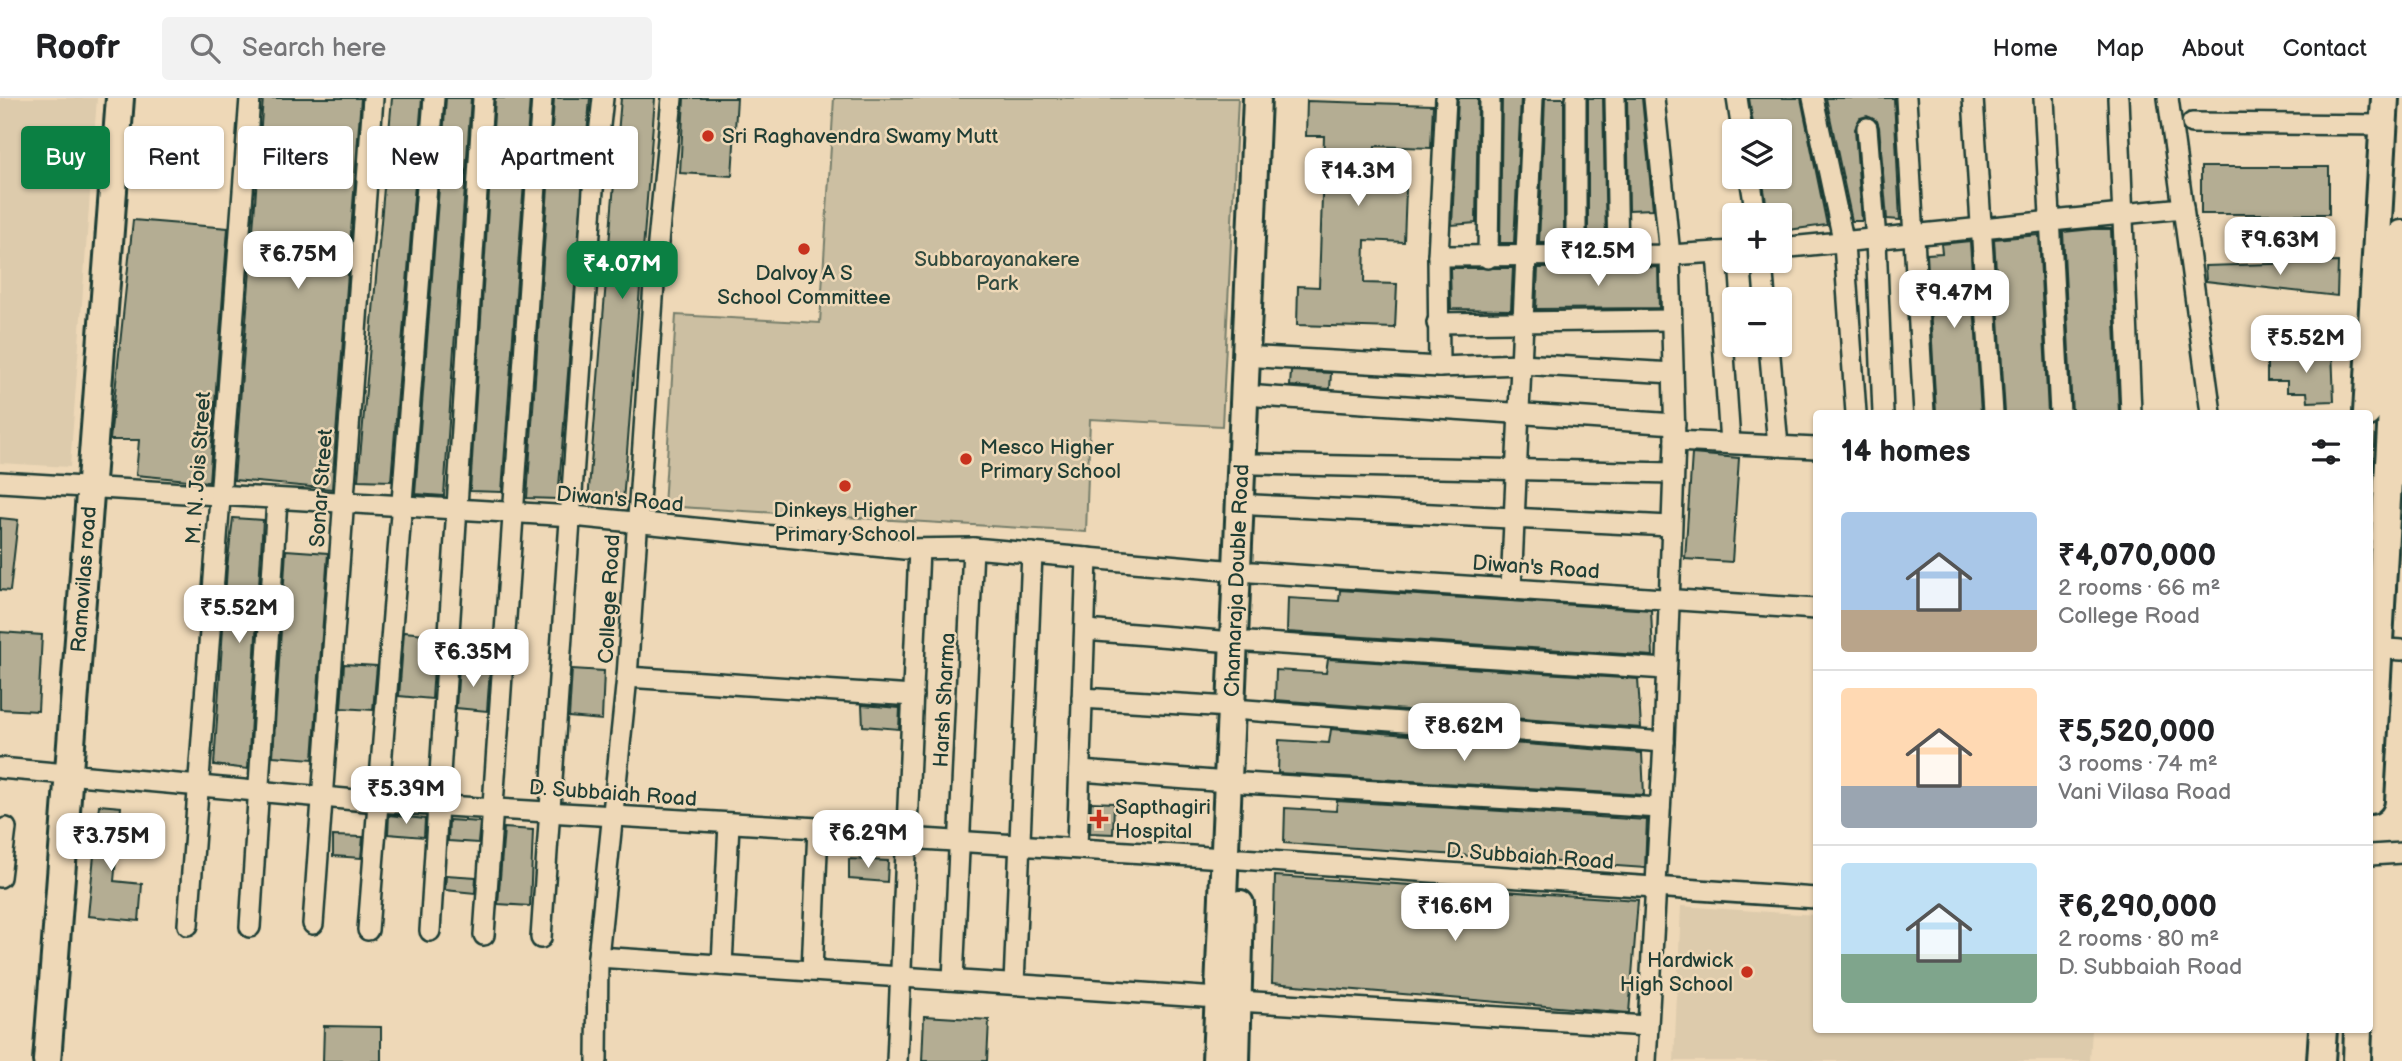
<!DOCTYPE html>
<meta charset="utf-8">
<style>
:root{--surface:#fff;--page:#f2f2f2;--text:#202124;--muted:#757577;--line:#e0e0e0;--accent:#0b8043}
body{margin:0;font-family:"Balsamiq Sans",sans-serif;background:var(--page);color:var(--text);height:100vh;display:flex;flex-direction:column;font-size:26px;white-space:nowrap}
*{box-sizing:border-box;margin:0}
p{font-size:23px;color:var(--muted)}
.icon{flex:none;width:38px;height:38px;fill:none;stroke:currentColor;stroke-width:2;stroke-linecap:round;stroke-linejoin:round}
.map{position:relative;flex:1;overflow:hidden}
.side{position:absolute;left:1813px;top:312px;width:560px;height:623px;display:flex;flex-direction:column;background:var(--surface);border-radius:7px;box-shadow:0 2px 5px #0004}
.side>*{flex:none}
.top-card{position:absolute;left:21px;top:28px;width:665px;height:63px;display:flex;gap:14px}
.controls{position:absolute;left:1722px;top:21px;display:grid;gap:14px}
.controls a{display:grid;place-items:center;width:70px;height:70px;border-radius:7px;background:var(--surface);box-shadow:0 2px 5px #0004;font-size:35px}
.price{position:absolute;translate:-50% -60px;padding:0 16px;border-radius:14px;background:#fff;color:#222;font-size:23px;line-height:46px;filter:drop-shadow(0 2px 4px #0008)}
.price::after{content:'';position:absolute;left:50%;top:42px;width:21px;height:16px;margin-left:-10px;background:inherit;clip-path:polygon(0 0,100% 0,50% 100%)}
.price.current{background:var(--accent);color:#fff}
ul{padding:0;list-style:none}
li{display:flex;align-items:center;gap:21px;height:175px;padding:0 28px}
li+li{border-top:2px solid var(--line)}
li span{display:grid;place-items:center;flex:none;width:196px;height:140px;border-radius:7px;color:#555}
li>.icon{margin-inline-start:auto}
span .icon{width:84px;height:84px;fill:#fffc;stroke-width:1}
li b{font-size:30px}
h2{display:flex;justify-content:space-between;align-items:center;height:84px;padding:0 28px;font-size:30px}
.chip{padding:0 24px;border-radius:7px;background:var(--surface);box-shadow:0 2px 5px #0004;font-size:24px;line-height:63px}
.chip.current{background:var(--accent);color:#fff}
header{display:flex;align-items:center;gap:42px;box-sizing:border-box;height:98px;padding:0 35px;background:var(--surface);border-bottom:2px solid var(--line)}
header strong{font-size:33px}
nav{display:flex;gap:38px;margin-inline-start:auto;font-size:24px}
.search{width:490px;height:63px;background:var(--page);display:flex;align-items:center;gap:18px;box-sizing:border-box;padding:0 24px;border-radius:7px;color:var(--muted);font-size:26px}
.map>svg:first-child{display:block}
.built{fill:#ddcbac}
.green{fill:#ccbfa2;stroke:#767e6b;stroke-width:2}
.building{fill:#b4ad93;stroke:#1f3d34;stroke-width:2}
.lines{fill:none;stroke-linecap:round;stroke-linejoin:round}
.minor-casing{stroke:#1f3d34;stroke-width:24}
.major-casing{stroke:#1f3d34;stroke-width:32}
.minor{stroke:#eed8b7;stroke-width:19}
.major{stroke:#eed8b7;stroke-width:26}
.poi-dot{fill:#c8321e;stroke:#eed8b7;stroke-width:2.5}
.labels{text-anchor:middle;stroke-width:5;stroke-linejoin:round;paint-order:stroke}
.poi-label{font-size:21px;fill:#1f3d34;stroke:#eed8b7;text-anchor:start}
.park-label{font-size:21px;fill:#304a3f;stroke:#eed8b7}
.street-label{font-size:21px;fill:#1f3d34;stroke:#eed8b7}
</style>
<header>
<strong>Roofr</strong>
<div class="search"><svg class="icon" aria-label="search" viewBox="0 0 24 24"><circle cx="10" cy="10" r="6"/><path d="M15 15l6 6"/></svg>Search here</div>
<nav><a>Home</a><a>Map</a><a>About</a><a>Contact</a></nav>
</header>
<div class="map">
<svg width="2402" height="963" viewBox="0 0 2402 963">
<rect width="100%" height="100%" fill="#eed8b7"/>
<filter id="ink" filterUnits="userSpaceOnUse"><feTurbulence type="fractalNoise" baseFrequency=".0143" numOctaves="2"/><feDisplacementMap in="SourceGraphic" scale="14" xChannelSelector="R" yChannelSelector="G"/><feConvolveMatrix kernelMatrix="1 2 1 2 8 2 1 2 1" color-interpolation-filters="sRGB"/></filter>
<g filter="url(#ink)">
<g class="built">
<polygon points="0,0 97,0 70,369 0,365"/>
<polygon points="1681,808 1816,817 1816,931 2092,931 2090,963 1674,963"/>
</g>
<polygon class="green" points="834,0 1238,0 1222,328 1090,321 1086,434 664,408 676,217 820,225"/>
<g class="building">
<polygon points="263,0 361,0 332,391 234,382"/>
<polygon points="392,0 422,0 391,383 358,382"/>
<polygon points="446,0 471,0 444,398 415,396"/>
<polygon points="495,0 530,0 502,394 470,393"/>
<polygon points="554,0 590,0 558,401 527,400"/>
<polygon points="621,0 655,0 623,404 588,403"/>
<polygon points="684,0 737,0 732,78 680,75"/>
<polygon points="1458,0 1478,0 1476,125 1452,127"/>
<polygon points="1502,0 1521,0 1514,145 1500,145"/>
<polygon points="1545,0 1564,0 1564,145 1539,145"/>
<polygon points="1588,0 1603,0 1606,145 1588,145"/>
<polygon points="1627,0 1642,0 1653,111 1629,112"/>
<polygon points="1749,0 1801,0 1827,127 1780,133 1780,117 1768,117 1762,79 1780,79 1780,33 1754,33"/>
<polygon points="1826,0 1894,0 1900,122 1887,121 1879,29 1877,23 1867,18 1860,20 1855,31 1862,123 1852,123"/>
<polygon points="1307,3 1433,7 1431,50 1375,48 1373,90 1406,91 1404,144 1365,142 1364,185 1397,186 1395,230 1297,227 1298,188 1319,189 1324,38 1306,38"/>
<rect x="2201" y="69" width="128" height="47"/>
<polygon points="133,122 228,130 209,384 136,377 139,342 110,342"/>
<polygon points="2093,131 2111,131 2119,315 2072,315 2063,134"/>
<polygon points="2039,137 2048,315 2005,315 1994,141"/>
<polygon points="1970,143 1981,315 1936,315 1927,156 1942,155 1941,146"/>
<polygon points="2338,164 2337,198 2206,183 2205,168"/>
<polygon points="1658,169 1659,210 1536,211 1538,170"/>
<polygon points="1450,170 1513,170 1511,212 1451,211"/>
<polygon points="2332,251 2334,303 2308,304 2307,294 2287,294 2287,283 2267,283 2267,262 2307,261 2307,252"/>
<polygon points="1291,273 1331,275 1330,291 1290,288"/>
<polygon points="1692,356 1739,360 1732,464 1685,461"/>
<polygon points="0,420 18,422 10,493 0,492"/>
<polygon points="233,420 263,422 248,671 214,667 227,469"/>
<polygon points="286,452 328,455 313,661 273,658"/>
<polygon points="1340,492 1651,512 1653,558 1287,534 1288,500 1339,503"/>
<polygon points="0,534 42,537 38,613 0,611"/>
<polygon points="404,534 436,537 432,601 399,598"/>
<polygon points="1328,561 1638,581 1641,630 1275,602 1276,572 1326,575"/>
<polygon points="344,566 377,568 373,612 341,610"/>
<polygon points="459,569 490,572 487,613 456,610"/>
<polygon points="572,571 604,573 602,622 569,619"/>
<polygon points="862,607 900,610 899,631 863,628"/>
<polygon points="1331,631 1642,655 1644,697 1278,675 1279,642 1329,645"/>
<polygon points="1337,703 1647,722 1645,770 1284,745 1285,710 1336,713"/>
<polygon points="1091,704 1114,705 1113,736 1090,735"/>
<polygon points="99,707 121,709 114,783 142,786 139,823 88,818"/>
<polygon points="389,717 425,721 424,739 388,736"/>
<polygon points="449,722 480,724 478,745 448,743"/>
<polygon points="504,730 533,732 530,808 498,806"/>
<polygon points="333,738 363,739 361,760 333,758"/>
<polygon points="849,761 888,763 887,784 849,781"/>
<polygon points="446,777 476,779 475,795 445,792"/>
<polygon points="1275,778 1638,802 1629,915 1272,885"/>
<polygon points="924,918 989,922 987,963 922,963"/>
<polygon points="324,928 381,929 381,963 323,963"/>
</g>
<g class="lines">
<g class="minor-casing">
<g id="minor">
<polyline points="1615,0 1618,158"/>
<polyline points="1737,0 1742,33"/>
<polyline points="1813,0 1844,146 1856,315"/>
<polyline points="1906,0 1924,315"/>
<polyline points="1973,0 1993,315"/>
<polyline points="2044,0 2060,315"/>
<polyline points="2118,0 2131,315"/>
<polyline points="2168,0 2211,315"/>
<polyline points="2192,25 2383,27"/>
<polyline points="1867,30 1876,142 1883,315"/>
<polyline points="1750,79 1756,117"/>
<polyline points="1780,150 2183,110"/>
<polyline points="1717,154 1730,345"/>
<polyline points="1438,158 1670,157 1734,153"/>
<polyline points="1576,158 1576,0"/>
<polyline points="1488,160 1490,0"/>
<polyline points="1762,163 1765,201"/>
<polyline points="1437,225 1670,222"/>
<polyline points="1769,247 1778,348"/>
<polyline points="1260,259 1439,269 1521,266 1673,275"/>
<polyline points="1439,269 1438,158 1446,0"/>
<polyline points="1259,298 1675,326"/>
<polyline points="1675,343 1816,350"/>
<polyline points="1256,366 1673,375"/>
<polyline points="0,384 573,418 904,451 973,450 1236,473"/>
<polyline points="1254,407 1670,428"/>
<polyline points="1252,474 1816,511"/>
<polyline points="1511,491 1533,0"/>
<polyline points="1085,532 1233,544"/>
<polyline points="1249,544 1666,571"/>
<polyline points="2370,550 2402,552"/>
<polyline points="627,579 913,598"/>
<polyline points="1082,600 1230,609"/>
<polyline points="1246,612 1664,644"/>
<polyline points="0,670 378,704 818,730 906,740 1224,760"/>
<polyline points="1080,673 1228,684"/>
<polyline points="1244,685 1660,710"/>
<polyline points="1077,750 1087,460"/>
<polyline points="2370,757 2402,755"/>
<polyline points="1241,761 1816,800"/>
<polyline points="0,779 6,730"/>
<polyline points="313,826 373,0"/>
<polyline points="188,827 250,0"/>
<polyline points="250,829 277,402"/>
<polyline points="368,832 434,0"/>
<polyline points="430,833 483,0"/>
<polyline points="484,837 542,0"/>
<polyline points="541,840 593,92 603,0"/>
<polyline points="598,859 1218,900"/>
<polyline points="722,867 729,726"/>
<polyline points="812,873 818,730"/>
<polyline points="953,882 973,450"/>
<polyline points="1014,886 1032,455"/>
<polyline points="1238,903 1647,928"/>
<polyline points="597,963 598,859 627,579 654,186 672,0"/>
<polyline points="897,963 919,451"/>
<polyline points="1646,963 1664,644 1675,343 1670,157 1654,0"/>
</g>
</g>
<g class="major-casing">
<g id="major">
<polyline points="2367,315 2385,0"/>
<polyline points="2370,702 2402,136"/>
<path id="s1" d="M47,963L120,0"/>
<path id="s2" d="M1216,963L1257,0"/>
<polyline points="1236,963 1240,806"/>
<polyline points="2321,963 2323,931"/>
<polyline points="2357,963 2358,931"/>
</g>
</g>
<use href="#minor" class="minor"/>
<use href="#major" class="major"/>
</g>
</g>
<g class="poi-dot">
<circle cx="708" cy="38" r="7"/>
<circle cx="804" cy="151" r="7"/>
<circle cx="966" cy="361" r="7"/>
<circle cx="845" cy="388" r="7"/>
<path d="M1095.5 710.5h7v7h7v7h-7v7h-7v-7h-7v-7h7z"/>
<circle cx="1747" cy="874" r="7"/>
</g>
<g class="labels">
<g class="poi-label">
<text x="722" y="45">Sri Raghavendra Swamy Mutt</text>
<text x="804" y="182" text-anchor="middle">Dalvoy A S<tspan x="804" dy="24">School Committee</tspan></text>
<text x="980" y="356">Mesco Higher<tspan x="980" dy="24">Primary School</tspan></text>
<text x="845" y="419" text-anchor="middle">Dinkeys Higher<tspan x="845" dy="24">Primary School</tspan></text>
<text x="1115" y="716">Sapthagiri<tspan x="1115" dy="24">Hospital</tspan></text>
<text x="1733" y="869" text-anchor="end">Hardwick<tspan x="1733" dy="24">High School</tspan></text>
</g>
<g class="park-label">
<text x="997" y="168">Subbarayanakere<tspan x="997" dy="24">Park</tspan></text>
</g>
<g class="street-label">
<text transform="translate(198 370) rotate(-86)" y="7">M. N. Jois Street</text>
<text transform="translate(321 390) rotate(-86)" y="7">Sonar Street</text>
<text transform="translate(620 401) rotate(5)" y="7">Diwan's Road</text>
<text transform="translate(1536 469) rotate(4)" y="7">Diwan's Road</text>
<text dy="7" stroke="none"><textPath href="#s1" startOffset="483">Ramavilas road</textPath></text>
<text dy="7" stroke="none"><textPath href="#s2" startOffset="481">Chamaraja Double Road</textPath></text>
<text transform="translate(609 501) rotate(-87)" y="7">College Road</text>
<text transform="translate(944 602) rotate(-87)" y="7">Harsh Sharma</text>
<text transform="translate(613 695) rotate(4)" y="7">D. Subbaiah Road</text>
<text transform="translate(1530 758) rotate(4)" y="7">D. Subbaiah Road</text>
</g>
</g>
</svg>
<div class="controls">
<a><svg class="icon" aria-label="layers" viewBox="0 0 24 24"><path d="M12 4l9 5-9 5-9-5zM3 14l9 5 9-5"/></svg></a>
<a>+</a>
<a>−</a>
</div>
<b class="price" style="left:1358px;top:110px">₹14.3M</b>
<b class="price" style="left:2280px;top:179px">₹9.63M</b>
<b class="price" style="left:1598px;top:190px">₹12.5M</b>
<b class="price" style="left:298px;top:193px">₹6.75M</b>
<b class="price current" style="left:622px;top:203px">₹4.07M</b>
<b class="price" style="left:1954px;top:232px">₹9.47M</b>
<b class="price" style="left:2306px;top:277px">₹5.52M</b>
<b class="price" style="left:239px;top:547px">₹5.52M</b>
<b class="price" style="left:473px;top:591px">₹6.35M</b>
<b class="price" style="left:1464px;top:665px">₹8.62M</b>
<b class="price" style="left:406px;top:728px">₹5.39M</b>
<b class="price" style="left:868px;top:772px">₹6.29M</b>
<b class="price" style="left:111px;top:775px">₹3.75M</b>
<b class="price" style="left:1455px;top:845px">₹16.6M</b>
<div class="top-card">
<a class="chip current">Buy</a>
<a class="chip">Rent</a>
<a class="chip">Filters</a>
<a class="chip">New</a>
<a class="chip">Apartment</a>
</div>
<section class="side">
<h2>14 homes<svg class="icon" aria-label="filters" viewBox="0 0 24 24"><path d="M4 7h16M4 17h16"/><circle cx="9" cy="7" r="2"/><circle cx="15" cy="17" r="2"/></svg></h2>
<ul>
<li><span style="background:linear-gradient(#a9c7e8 70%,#b9a48a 0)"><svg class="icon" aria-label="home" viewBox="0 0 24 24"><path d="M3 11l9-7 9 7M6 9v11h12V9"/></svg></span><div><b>₹4,070,000</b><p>2 rooms · 66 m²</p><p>College Road</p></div></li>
<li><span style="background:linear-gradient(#ffd9b3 70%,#9aa5b1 0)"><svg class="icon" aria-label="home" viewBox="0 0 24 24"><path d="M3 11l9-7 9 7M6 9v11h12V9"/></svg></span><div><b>₹5,520,000</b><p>3 rooms · 74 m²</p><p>Vani Vilasa Road</p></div></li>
<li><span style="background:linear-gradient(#bfe0f5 65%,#7fa58c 0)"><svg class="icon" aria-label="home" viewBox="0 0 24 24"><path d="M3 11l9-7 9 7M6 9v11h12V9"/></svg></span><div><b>₹6,290,000</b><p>2 rooms · 80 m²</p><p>D. Subbaiah Road</p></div></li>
</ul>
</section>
</div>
